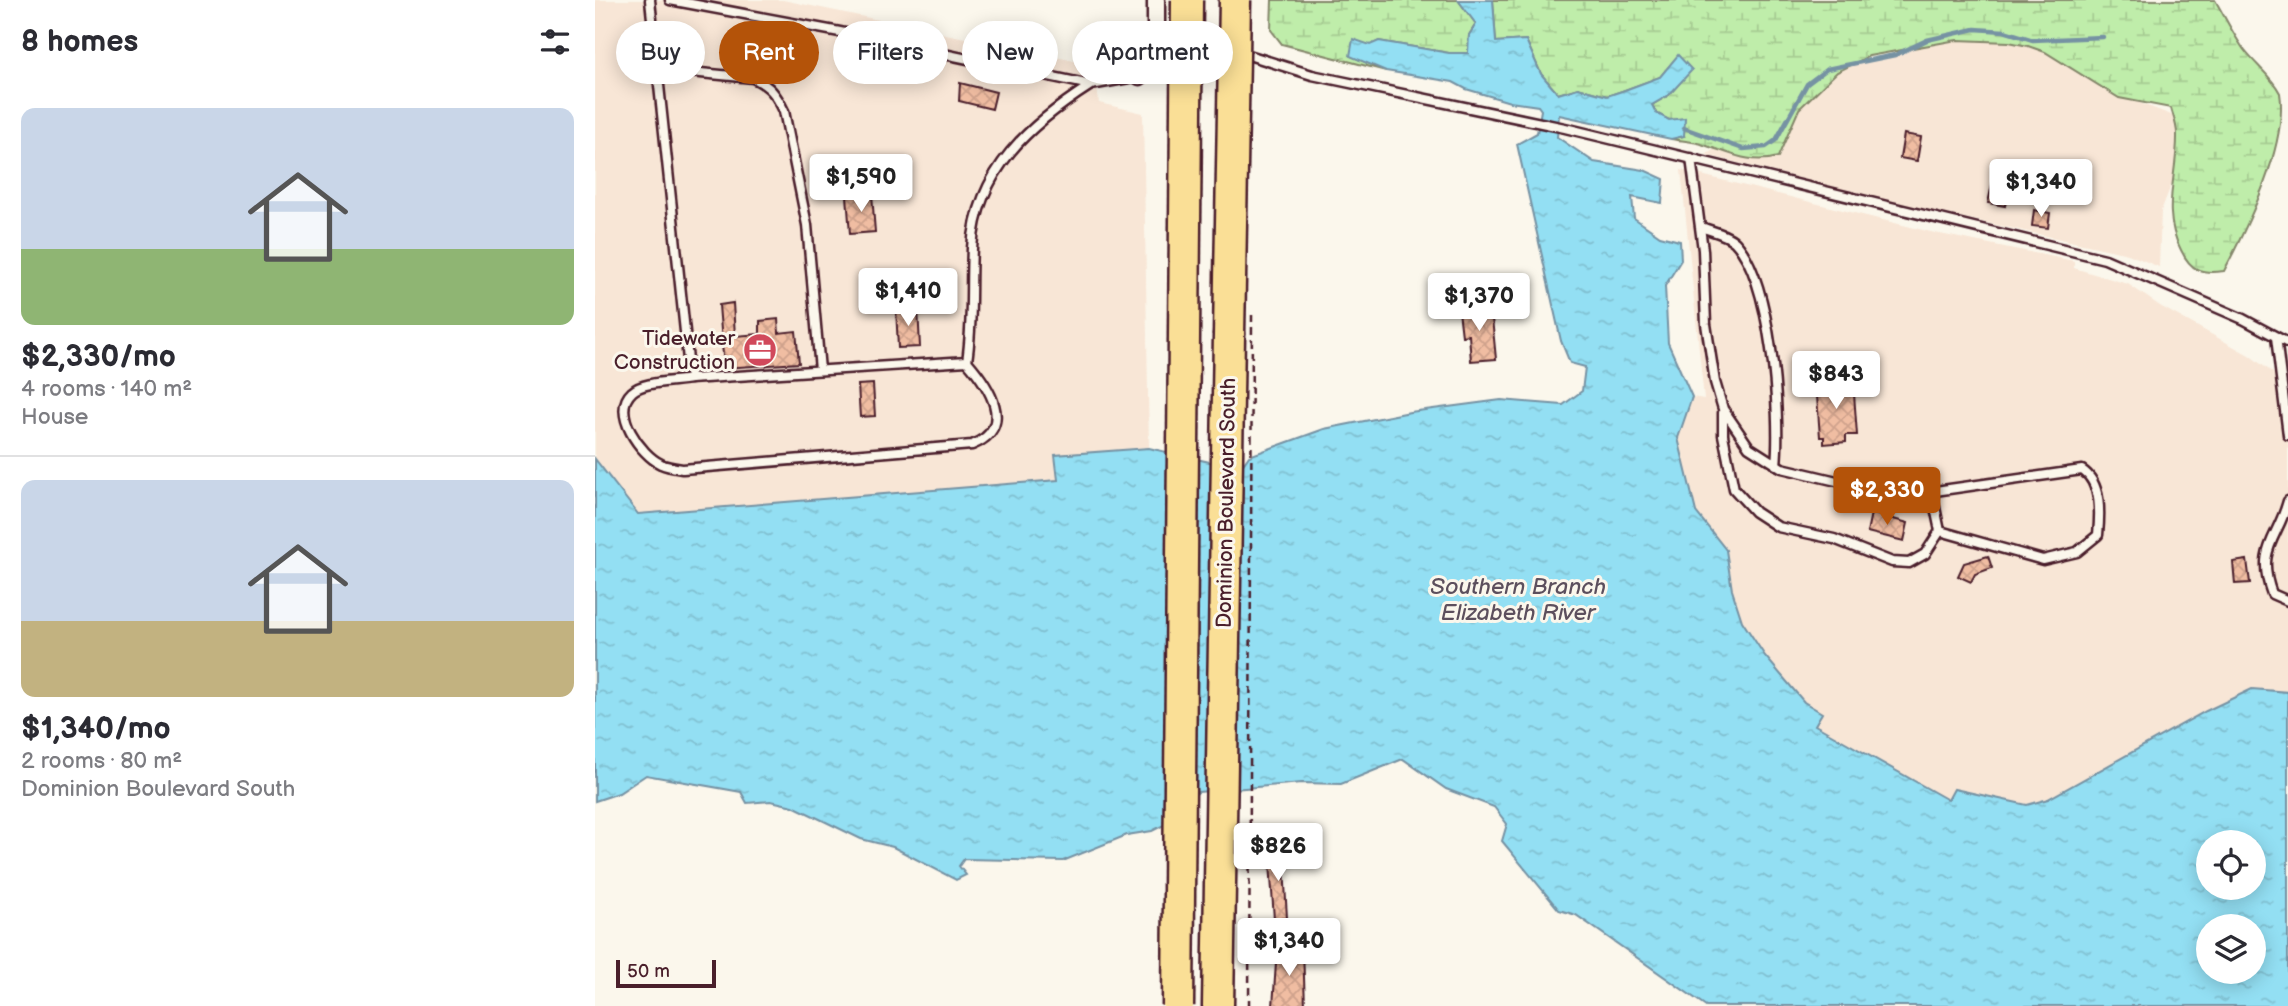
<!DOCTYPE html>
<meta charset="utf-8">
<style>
:root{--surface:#fff;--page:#f2f2f3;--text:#2b2b33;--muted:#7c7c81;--line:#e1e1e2;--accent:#b45309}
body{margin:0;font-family:"Balsamiq Sans",sans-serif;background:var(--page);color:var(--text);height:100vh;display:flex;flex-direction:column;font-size:26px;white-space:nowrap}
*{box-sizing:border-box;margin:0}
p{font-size:23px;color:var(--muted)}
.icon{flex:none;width:38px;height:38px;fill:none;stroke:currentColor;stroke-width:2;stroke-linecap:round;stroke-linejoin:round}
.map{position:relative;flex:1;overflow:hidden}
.panel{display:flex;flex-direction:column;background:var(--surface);width:595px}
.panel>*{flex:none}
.top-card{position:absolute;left:21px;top:21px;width:665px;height:63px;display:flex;gap:14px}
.controls{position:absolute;left:1601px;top:830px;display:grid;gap:14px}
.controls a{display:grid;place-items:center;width:70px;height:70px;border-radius:50%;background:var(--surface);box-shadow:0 4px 18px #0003;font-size:35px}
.scale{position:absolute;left:21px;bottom:18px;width:100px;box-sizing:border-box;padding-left:7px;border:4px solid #4a1f2b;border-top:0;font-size:19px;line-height:24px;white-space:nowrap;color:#4a1f2b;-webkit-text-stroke:5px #fbf7ec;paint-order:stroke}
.price{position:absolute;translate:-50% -60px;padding:0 16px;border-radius:7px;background:#fff;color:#222;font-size:23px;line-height:46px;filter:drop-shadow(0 2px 4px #0008)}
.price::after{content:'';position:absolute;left:50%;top:42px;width:21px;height:16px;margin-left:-10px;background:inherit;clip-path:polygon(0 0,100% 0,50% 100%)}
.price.on{background:var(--accent);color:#fff}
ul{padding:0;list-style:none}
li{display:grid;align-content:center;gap:14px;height:371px;padding:0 21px}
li+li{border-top:2px solid var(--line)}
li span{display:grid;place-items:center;height:217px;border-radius:14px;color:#555}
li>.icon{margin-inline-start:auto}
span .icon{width:126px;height:126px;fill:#fffc;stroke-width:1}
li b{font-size:30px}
h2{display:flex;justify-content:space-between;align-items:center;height:84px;padding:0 21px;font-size:30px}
.tag{padding:0 24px;border-radius:32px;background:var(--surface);box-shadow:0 4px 18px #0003;font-size:24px;line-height:63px}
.tag.on{background:var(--accent);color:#fff}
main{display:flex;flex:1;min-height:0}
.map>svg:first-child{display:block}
.built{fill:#f8e6d6}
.wetland{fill:url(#wetland-marsh);stroke:#84866a;stroke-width:2}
.water{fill:url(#water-ripples);stroke:#7692a3;stroke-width:2;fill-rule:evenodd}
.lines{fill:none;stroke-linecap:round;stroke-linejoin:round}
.stream{stroke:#7692a3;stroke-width:4.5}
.building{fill:url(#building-cross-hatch);stroke:#4a1f2b;stroke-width:2}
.lane-casing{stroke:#4a1f2b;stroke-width:13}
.street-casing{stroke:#4a1f2b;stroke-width:21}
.highway-casing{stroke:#4a1f2b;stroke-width:35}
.lane{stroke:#fbf7ec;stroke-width:8}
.street{stroke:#fbf7ec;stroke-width:16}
.highway{stroke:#fadf96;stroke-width:30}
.highway-bridge-casing{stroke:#4a1f2b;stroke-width:35;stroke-linecap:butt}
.path-bridge{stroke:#4a1f2b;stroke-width:2.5;stroke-dasharray:7 5;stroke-linecap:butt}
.highway-bridge{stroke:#fadf96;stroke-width:30}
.labels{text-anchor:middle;stroke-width:6;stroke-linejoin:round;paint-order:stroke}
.poi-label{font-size:21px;fill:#4a1f2b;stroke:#fbf7ec;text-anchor:end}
.street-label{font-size:21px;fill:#4a1f2b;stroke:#fbf7ec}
.water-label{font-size:23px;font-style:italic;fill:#5c4f5d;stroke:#fbf7ec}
</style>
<main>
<section class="panel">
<h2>8 homes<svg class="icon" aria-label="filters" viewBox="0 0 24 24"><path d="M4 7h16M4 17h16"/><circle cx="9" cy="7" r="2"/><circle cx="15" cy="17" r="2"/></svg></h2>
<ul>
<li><span style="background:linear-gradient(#c9d6e8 65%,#8fb573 0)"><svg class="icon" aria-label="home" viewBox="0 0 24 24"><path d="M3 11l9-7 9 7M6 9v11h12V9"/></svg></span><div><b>$2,330/mo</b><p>4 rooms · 140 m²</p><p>House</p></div></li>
<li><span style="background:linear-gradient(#c9d6e8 65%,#c2b280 0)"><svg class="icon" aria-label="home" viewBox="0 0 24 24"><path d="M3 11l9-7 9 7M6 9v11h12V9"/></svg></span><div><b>$1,340/mo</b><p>2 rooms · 80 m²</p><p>Dominion Boulevard South</p></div></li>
</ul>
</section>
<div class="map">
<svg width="1693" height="1006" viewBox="0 0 1693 1006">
<defs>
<pattern id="wetland-marsh" width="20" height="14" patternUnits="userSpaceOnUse" patternTransform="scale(1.75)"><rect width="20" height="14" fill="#bfedaa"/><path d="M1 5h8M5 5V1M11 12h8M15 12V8" fill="none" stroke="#a6cb92"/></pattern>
<pattern id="water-ripples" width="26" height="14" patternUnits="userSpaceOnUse" patternTransform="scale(1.75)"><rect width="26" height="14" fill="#93dff3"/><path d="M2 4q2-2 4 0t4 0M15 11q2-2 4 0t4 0" fill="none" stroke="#80bfd0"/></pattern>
<pattern id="building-cross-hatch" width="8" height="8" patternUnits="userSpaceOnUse" patternTransform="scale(1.75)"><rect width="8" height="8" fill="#f0bda2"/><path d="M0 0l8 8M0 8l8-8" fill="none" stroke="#cfa28c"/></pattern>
</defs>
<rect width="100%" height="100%" fill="#fbf7ec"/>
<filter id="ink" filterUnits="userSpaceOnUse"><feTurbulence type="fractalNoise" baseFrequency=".0143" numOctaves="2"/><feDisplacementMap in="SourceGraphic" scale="14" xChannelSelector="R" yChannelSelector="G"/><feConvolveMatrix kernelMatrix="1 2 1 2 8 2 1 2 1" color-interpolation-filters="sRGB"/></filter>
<g filter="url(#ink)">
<g class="built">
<polygon points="0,0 188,0 499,65 504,103 548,113 554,448 461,455 464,480 43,514 0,459"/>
<polygon points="1409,31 1470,61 1508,89 1600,124 1566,211 1564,267 1533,254 1306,204 1111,155 1232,69 1300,55 1332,40"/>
<polygon points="1086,170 1340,233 1479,261 1479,268 1533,284 1565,306 1654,355 1693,384 1693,692 1657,689 1611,711 1453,799 1433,805 1359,790 1353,800 1220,725 1227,713 1209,702 1170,656 1147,621 1137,590 1131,550 1101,512 1083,438 1097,397 1109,399"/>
</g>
<g class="wetland">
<polygon points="677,0 863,0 881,24 874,35 873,53 854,53 784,41 756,56 791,71 687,44 676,30"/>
<path d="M898,0H1620C1630,17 1639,36 1650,51C1661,65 1677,77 1685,93C1693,144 1653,225 1629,271C1606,274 1596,271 1586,250C1565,210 1583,176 1582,134C1582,125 1578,116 1576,108L1524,98L1450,52L1433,46L1414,42L1362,40L1274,56L1242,72L1204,109L1183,157C1155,165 1135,153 1109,145C1099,141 1087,141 1076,139L1089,136L1074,120L1061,113L1057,105L1074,95L1096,70L1083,56L1065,77L1027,91L1012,96L983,88L963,94L946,74L931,40L901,42Z"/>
</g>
<path class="water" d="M863,0H898L901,42L931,40L946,74L963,94L983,88L1012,96L1027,91L1065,77L1083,55L1097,70L1074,95L1057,105L1061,113L1074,120L1090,118L1089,136L1076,139L964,115L962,137L999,162L1049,170L1069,179L1067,203L1037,197L1039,218L1065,236L1085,241L1086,260L1070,286L1073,343L1097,397L1083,438L1101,512L1131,550L1137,590L1147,621L1170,656L1209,702L1227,713L1220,725L1353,800L1359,789L1432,805L1453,799L1611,711L1657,689L1693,692V1006H1111L981,915L964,910L907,841L912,824L899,807L851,789L808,759L746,784L707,783L603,792L579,820L557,831L532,835L468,861L369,859L364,866L371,875L361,880L298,847L266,839L198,806L176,801L152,803L146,792L51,775L24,793L0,801V459L43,514L463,480L460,455L554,448L645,469L654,456L729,429L815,412L906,400L968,405L987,391L990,367L975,363L966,341L922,144L942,133L946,110L943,106L915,102L871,89L858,82L791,71L755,56L758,39L775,45L784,41L854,53H873L874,35L881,24ZM1614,842H1659V887H1614ZM1614,926H1659V971H1614Z"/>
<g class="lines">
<polyline class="stream" points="1089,128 1148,149 1171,147 1181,140 1212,84 1232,69 1300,55 1332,40 1380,29 1409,31 1438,40 1508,37"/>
</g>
<g class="building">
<polygon points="365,83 401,92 397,109 364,101"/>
<polygon points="1309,134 1326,137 1322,161 1305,158"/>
<polygon points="1398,180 1412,183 1414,186 1410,206 1393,203"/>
<polygon points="277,194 280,232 255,234 252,196"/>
<polygon points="1439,210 1455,213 1453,228 1437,226"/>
<polygon points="138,303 140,336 165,334 165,321 183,319 184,333 201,331 204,363 129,368 124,305"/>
<polygon points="323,307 325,347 303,348 301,308"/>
<polygon points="896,308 901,359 876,361 874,335 867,336 864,311"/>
<polygon points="1258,380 1262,435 1251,435 1251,442 1229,444 1229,437 1225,437 1221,383"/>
<polygon points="278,384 280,416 265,417 263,385"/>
<polygon points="1276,513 1313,523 1309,541 1272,532"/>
<polygon points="1393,556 1397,568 1380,574 1376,582 1363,576 1369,563"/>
<polygon points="1652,560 1655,583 1640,584 1638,562"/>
<polygon points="674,849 688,849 692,918 679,919"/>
<polygon points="682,949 708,949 710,1006 678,1006"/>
</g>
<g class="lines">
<g class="lane-casing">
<g id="lane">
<path d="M55,0L95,379L372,361C378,323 375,286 377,248C382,170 435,124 496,85"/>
<polyline points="75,0 245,32 496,85 545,76"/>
<polyline points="599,34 632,48"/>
<polyline points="644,52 717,75 970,128 1510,259 1648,319 1693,343"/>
<path d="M63,69L158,78C175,86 181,94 189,111L212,225L225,370"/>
<path d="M1096,158L1108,250L1111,324L1120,382L1128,409L1154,447L1187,468L1305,496L1487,470C1507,483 1505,514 1503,535L1482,552L1448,560L1345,531L1337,493"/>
<path d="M1106,227C1116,231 1132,234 1140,242C1176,280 1186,413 1181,465"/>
<polyline points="1681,337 1693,435"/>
<path d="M95,379C80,382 48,381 37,392C15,412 46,455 66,464C72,467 81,468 88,469L377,445C422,427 393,385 372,361"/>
<polyline points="1128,413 1128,435 1139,489 1160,512 1183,527 1239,539 1297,562 1314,563 1330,554 1345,531"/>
<path d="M1693,501C1683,539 1660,549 1677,594L1693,601"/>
</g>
</g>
<g class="street-casing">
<polyline id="street" points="545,76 561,35 561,0"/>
</g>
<g class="highway-casing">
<polyline id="highway" points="623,1006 634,335"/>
</g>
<use href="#lane" class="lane"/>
<use href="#street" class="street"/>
<use href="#highway" class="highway"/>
<g class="highway-bridge-casing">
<g id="highway-bridge">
<polyline points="634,335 640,0"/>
<polyline points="583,1006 592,0"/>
</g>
</g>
<polyline class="path-bridge" points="654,1006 657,315"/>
<use href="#highway-bridge" class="highway-bridge"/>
</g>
</g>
<defs>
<g id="office-disc" transform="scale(1.75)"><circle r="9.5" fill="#d1495b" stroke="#fbf7ec"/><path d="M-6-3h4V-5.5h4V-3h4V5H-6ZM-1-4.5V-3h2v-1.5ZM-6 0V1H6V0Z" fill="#fff"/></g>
</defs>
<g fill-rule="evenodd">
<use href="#office-disc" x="165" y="350"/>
</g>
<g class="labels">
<g class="poi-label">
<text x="140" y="345">Tidewater<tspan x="140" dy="24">Construction</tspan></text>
</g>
<g class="street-label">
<text transform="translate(631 503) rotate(-89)" y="7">Dominion Boulevard South</text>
</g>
<g class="water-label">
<text x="923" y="594">Southern Branch<tspan x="923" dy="26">Elizabeth River</tspan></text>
</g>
</g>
</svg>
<div class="controls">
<a><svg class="icon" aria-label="locate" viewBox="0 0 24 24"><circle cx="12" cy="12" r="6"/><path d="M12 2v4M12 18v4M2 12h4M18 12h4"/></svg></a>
<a><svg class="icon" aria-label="layers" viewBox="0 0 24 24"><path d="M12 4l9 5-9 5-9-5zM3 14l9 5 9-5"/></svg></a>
</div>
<div class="scale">50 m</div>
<b class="price" style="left:266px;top:214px">$1,590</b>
<b class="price" style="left:1446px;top:219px">$1,340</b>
<b class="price" style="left:313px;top:328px">$1,410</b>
<b class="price" style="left:884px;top:333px">$1,370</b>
<b class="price" style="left:1241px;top:411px">$843</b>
<b class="price on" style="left:1292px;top:527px">$2,330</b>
<b class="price" style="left:683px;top:883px">$826</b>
<b class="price" style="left:694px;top:978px">$1,340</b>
<div class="top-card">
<a class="tag">Buy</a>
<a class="tag on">Rent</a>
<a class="tag">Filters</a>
<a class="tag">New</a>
<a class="tag">Apartment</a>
</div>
</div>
</main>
